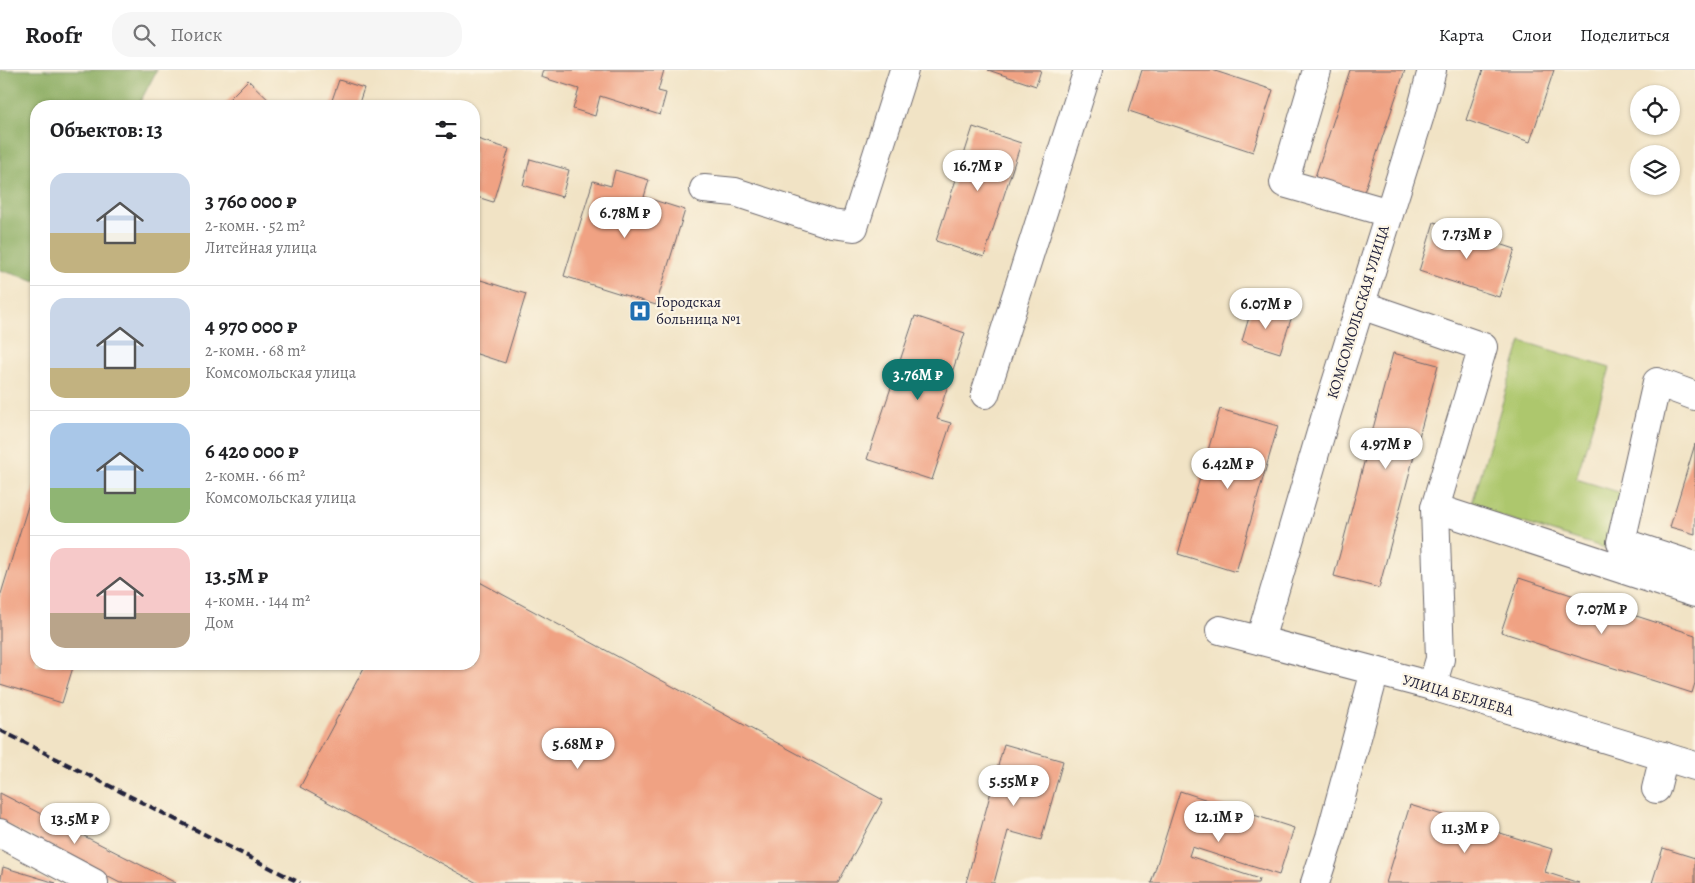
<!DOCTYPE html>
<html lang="ru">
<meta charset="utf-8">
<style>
:root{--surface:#fff;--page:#f6f6f6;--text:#202124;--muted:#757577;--line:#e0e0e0;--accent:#0f766e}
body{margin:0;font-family:Alegreya,serif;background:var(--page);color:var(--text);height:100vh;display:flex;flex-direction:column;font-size:19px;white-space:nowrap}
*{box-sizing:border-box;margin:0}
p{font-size:16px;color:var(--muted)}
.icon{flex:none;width:28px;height:28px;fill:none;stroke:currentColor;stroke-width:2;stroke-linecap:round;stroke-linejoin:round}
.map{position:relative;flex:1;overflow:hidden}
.sheet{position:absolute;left:30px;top:30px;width:450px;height:570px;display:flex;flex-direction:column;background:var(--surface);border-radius:20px;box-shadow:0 1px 4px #0004}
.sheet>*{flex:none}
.buttons{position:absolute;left:1630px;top:15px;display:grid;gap:10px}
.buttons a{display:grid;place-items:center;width:50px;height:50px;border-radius:50%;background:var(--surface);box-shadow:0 1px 4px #0004;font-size:25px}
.price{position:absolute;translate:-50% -42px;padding:0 11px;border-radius:18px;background:#fff;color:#222;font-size:16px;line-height:32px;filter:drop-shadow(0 1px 2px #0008)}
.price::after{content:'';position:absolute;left:50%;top:30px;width:15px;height:11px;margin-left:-8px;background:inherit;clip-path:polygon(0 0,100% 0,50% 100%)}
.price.on{background:var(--accent);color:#fff}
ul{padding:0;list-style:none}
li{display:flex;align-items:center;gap:15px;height:125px;padding:0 20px}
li+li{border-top:1px solid var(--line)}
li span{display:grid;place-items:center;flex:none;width:140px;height:100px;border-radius:15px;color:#555}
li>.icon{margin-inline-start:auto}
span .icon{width:60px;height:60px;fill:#fffc;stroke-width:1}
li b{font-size:21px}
h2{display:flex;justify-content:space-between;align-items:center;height:60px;padding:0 20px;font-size:21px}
header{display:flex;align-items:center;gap:30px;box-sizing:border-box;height:70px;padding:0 25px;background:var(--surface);border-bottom:1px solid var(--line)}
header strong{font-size:24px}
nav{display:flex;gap:28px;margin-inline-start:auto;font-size:18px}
.search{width:350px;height:45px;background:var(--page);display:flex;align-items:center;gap:12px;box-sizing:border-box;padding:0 18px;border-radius:20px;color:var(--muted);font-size:19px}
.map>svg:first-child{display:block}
.green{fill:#adc76d;stroke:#687454}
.forest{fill:#8aac60;stroke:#56674e}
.building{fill:#f0a283}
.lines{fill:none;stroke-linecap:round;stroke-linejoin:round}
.minor-casing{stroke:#6a666b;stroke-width:30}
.minor{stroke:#fff;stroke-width:28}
.rail{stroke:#22223b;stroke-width:4;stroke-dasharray:8 4;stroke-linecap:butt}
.labels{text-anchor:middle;stroke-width:4.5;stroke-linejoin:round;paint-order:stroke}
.poi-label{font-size:15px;fill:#22223b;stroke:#fcf5e5;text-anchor:start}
.street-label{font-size:15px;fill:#22223b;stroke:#fcf5e5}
</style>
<header>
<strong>Roofr</strong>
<div class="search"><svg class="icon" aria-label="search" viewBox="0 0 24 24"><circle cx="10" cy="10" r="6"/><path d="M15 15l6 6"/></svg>Поиск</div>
<nav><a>Карта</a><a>Слои</a><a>Поделиться</a></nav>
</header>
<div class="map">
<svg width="1695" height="813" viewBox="0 0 1695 813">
<rect width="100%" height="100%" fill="#fcf5e5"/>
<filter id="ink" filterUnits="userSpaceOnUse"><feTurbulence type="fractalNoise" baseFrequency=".02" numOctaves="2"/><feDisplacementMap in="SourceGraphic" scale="10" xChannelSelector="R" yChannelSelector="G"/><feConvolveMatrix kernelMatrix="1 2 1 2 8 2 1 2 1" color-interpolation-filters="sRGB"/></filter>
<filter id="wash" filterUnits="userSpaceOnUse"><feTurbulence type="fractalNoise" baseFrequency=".0096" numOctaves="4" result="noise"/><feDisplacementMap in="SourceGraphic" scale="20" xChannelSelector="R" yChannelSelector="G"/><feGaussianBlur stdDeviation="1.12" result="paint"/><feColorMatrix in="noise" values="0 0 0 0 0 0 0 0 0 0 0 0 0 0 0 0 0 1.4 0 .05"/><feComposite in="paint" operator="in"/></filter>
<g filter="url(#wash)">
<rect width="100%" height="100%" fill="#f1e3c5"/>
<polygon class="green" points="1521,271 1610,298 1576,409 1622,423 1605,478 1471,437"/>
<polygon class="forest" points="0,0 157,0 138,36 36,36 36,211 0,200"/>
<g id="blocks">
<g class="building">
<polygon points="543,0 664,0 658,21 666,23 660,45 600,26 595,46 573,39 579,19 541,7"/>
<polygon points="988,0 1041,0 1036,16"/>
<polygon points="1142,0 1212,0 1273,20 1253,82 1129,41"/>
<polygon points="1350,0 1405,0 1362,128 1313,113"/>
<polygon points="1483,0 1554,0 1530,72 1466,50"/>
<polygon points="248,10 275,36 222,36"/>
<polygon points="339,10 364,18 358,36 330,36"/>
<polygon points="973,57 1021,73 984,187 936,171"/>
<polygon points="474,68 509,79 493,132 474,126"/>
<polygon points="530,89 569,100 562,127 523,115"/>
<polygon points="615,100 649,110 644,127 685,140 656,235 564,206 593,111 611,116"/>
<polygon points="1434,152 1515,179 1499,227 1419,201"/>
<polygon points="474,208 526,224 505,293 474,283"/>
<polygon points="1252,237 1291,249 1280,283 1242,271"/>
<polygon points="915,246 965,263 937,349 951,353 932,410 867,389"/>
<polygon points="1393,283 1438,295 1379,518 1334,506"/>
<polygon points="1220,339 1278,356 1236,502 1178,484"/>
<polygon points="1695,374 1695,464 1670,457"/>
<polygon points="36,410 36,594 74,594 62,633 0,614 0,527"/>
<polygon points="1519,508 1695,565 1695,613 1692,623 1501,562"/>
<polygon points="474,509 883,730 838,813 477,813 300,717 366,594 474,594"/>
<polygon points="1004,674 1063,691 1041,770 1008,761 994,813 966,813"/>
<polygon points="1180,721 1294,758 1279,805 1192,777 1189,786 1259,809 1258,813 1151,813"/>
<polygon points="0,723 176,813 120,813 0,751"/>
<polygon points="1410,735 1552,779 1545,802 1579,813 1386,813"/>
<polygon points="1663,778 1695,788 1695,813 1652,813"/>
<polygon points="3,797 56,813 0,813"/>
</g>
</g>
</g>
<g filter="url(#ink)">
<use href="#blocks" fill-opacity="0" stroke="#6a666b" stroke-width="1"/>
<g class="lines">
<g class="minor-casing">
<g id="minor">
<polyline points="1317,0 1284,113 1389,143"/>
<polyline points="704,119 735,122 832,154 854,157 904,0"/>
<polyline points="1361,235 1483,277 1435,438 1440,589 1432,616"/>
<polyline points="985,324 1088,0"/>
<polyline points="1695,326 1657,312 1621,472 1695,496"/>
<polyline points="1435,438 1695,523"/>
<polyline points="1220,560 1432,616 1695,696"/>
<polyline points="1260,570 1327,342 1420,45 1432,0"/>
<polyline points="1656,719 1664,686"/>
<polyline points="0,763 94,813"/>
<polyline points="1315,813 1330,767 1375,601"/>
</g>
</g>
<use href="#minor" class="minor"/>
<polyline class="rail" points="0,660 300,813"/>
</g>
</g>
<defs>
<g id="hospital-square" transform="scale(1.125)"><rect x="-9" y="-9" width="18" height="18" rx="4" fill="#1f6fb2" stroke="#fcf5e5"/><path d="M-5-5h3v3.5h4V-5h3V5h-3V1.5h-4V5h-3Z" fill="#fff"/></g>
</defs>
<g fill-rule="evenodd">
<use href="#hospital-square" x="640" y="241"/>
</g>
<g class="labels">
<g class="poi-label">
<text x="656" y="237">Городская<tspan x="656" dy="17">больница №1</tspan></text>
</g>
<g class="street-label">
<text transform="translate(1358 242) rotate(-73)" y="5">КОМСОМОЛЬСКАЯ УЛИЦА</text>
<text transform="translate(1458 625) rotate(16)" y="5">УЛИЦА БЕЛЯЕВА</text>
</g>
</g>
</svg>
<div class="buttons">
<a><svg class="icon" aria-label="locate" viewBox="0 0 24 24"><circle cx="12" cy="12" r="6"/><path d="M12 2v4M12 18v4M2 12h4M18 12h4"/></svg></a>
<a><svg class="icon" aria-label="layers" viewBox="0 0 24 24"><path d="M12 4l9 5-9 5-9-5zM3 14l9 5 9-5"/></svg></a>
</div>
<b class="price" style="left:978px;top:122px">16.7M ₽</b>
<b class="price" style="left:625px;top:169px">6.78M ₽</b>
<b class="price" style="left:1467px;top:190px">7.73M ₽</b>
<b class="price" style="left:1266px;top:260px">6.07M ₽</b>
<b class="price on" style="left:918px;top:331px">3.76M ₽</b>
<b class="price" style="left:1386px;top:400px">4.97M ₽</b>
<b class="price" style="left:1228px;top:420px">6.42M ₽</b>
<b class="price" style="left:1602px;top:565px">7.07M ₽</b>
<b class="price" style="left:578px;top:700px">5.68M ₽</b>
<b class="price" style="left:1014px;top:737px">5.55M ₽</b>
<b class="price" style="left:1219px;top:773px">12.1M ₽</b>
<b class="price" style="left:75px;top:775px">13.5M ₽</b>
<b class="price" style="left:1465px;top:784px">11.3M ₽</b>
<section class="sheet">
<h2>Объектов: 13<svg class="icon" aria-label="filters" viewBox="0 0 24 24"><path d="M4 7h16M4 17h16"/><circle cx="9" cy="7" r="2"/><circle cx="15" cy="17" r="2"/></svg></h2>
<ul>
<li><span style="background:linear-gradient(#c9d6e8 60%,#c2b280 0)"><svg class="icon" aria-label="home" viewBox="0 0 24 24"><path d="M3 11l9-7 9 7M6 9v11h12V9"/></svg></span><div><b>3 760 000 ₽</b><p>2-комн. · 52 m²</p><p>Литейная улица</p></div></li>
<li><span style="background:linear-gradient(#c9d6e8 70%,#c2b280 0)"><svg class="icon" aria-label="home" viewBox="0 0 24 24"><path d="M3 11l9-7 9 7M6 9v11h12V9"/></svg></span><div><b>4 970 000 ₽</b><p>2-комн. · 68 m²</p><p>Комсомольская улица</p></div></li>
<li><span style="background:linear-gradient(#a9c7e8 65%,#8fb573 0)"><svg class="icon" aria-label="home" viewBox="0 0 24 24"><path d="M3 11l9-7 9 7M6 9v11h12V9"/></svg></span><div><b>6 420 000 ₽</b><p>2-комн. · 66 m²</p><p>Комсомольская улица</p></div></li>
<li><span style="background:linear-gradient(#f6c9c9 65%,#b9a48a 0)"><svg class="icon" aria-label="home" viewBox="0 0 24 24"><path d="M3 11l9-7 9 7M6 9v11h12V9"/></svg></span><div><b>13.5M ₽</b><p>4-комн. · 144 m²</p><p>Дом</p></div></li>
</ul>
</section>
</div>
